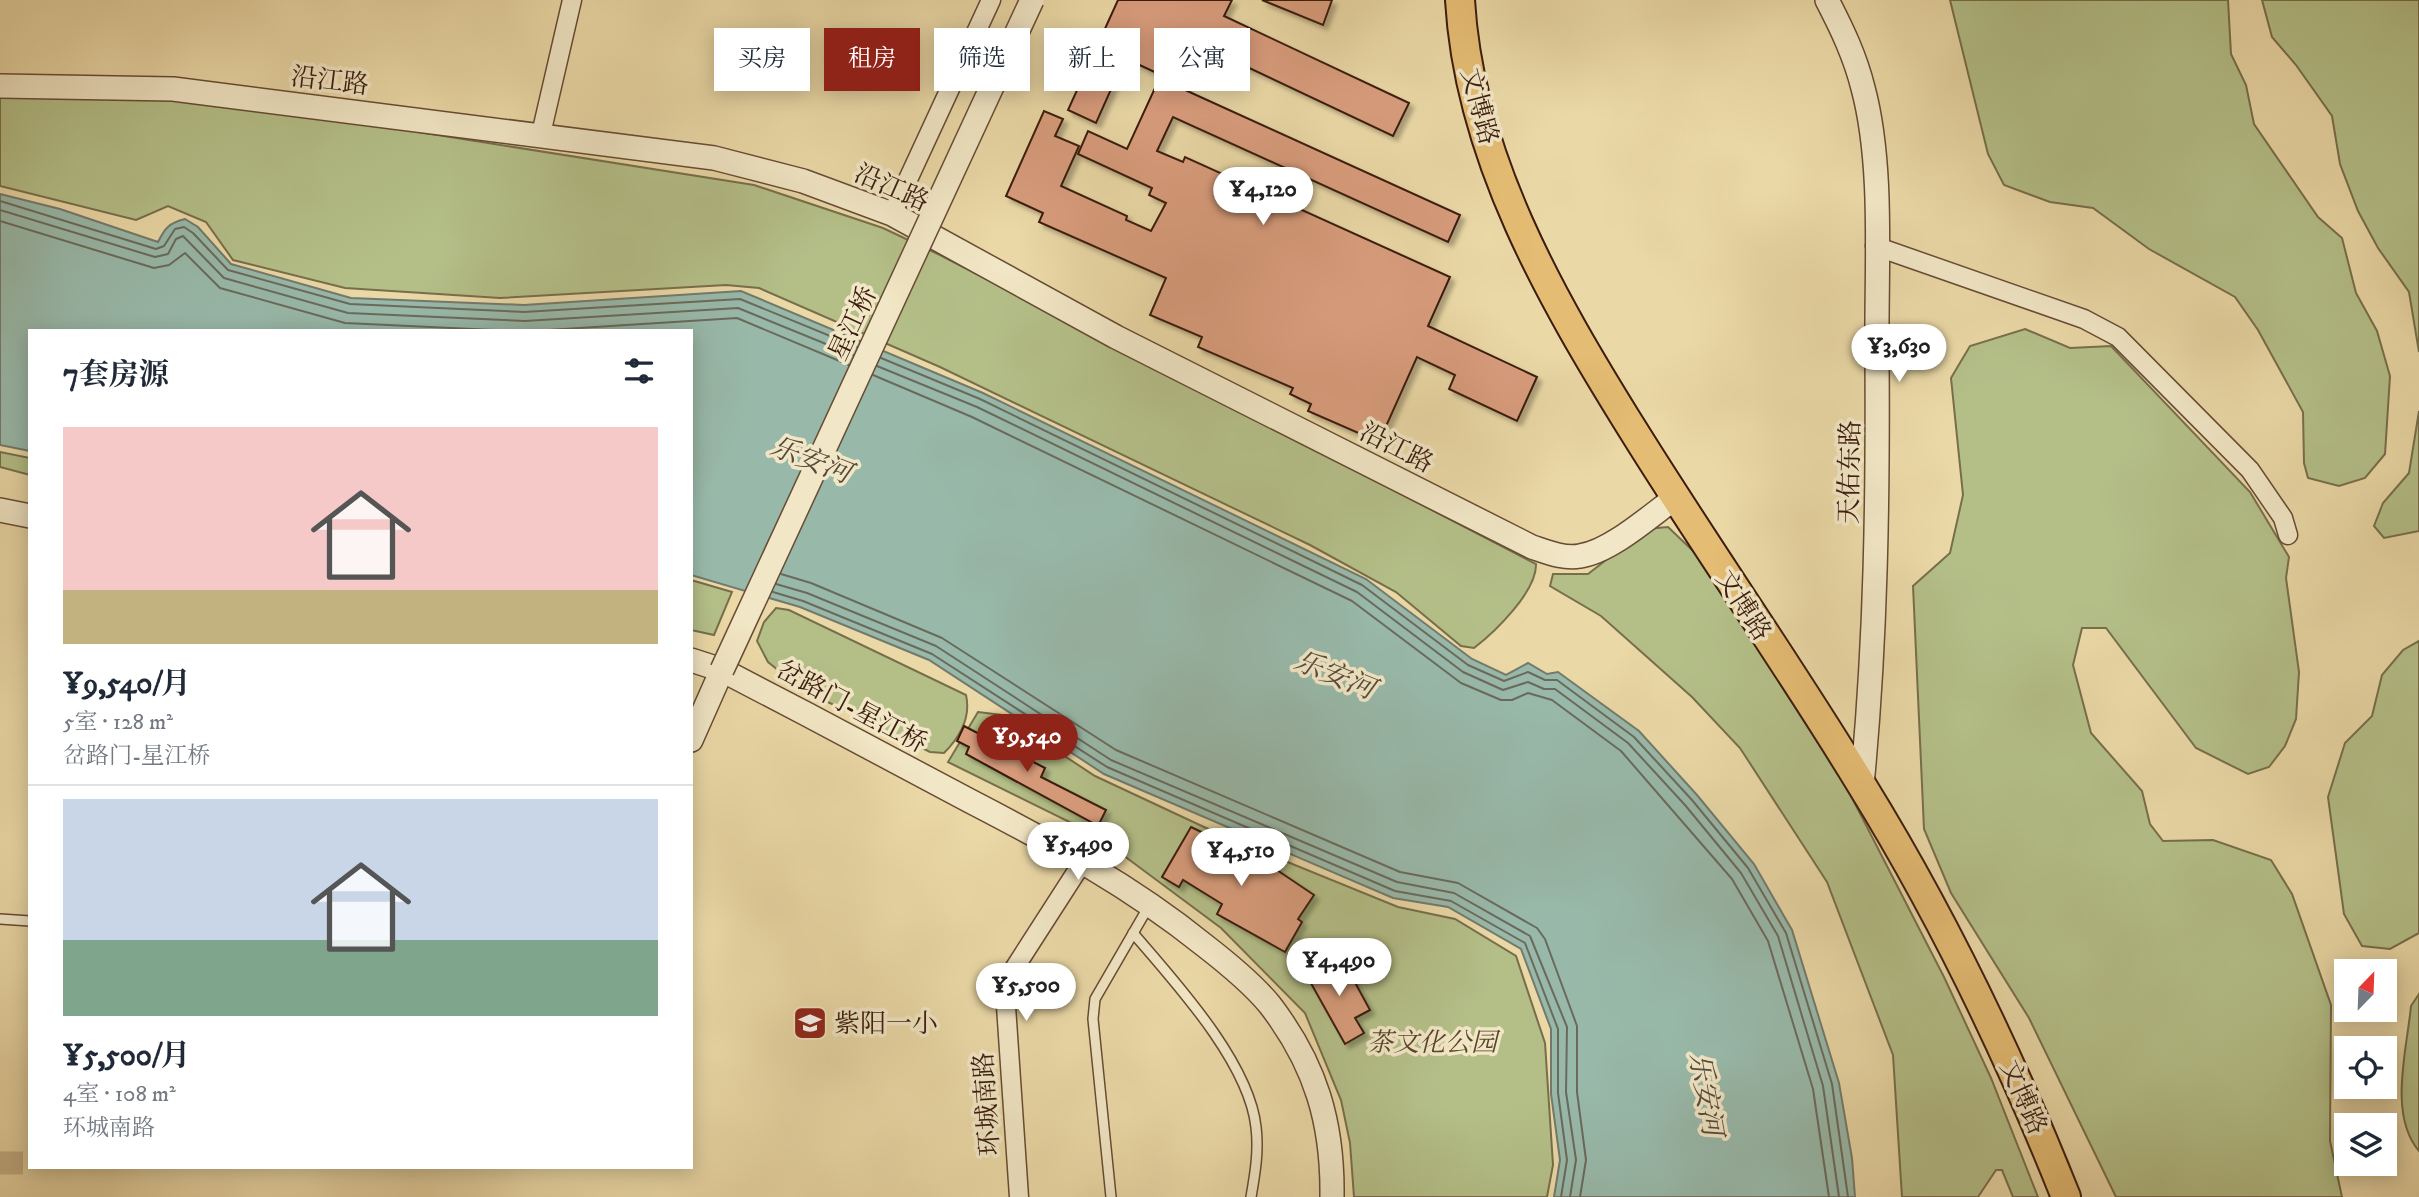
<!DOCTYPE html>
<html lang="zh">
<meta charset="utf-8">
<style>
:root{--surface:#fff;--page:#f2f2f3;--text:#1f2937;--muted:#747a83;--line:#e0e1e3;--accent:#8f2418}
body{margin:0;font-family:"IM FELL DW Pica","Noto Serif SC",serif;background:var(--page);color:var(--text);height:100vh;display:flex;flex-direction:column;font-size:26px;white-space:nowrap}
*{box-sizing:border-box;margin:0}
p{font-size:23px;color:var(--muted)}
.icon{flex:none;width:38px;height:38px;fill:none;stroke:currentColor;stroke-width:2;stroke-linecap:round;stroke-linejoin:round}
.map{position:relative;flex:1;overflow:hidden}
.details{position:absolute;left:28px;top:329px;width:665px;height:840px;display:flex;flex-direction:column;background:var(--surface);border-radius:0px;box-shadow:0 4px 18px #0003}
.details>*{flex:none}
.guide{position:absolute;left:714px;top:28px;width:665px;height:63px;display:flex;gap:14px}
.needle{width:46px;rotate:23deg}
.fabs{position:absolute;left:2334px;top:959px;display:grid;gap:14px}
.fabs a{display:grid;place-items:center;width:63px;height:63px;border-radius:0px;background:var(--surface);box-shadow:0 4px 18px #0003;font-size:35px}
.price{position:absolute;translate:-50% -60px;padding:0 16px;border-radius:24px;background:#fff;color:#222;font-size:23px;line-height:46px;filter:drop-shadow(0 2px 4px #0008)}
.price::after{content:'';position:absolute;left:50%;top:42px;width:21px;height:16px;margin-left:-10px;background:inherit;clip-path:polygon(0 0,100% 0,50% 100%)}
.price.current{background:var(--accent);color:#fff}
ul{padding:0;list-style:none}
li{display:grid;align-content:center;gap:14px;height:371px;padding:0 35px}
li+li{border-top:2px solid var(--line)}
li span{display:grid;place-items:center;height:217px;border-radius:0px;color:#555}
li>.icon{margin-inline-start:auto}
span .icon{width:126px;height:126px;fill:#fffc;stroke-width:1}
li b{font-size:30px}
h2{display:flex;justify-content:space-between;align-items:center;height:84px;padding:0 35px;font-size:30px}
.pill{padding:0 24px;border-radius:0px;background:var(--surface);box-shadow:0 4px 18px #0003;font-size:24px;line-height:63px}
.pill.current{background:var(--accent);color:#fff}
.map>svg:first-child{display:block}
.green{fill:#b4bf88;stroke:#786e4b;stroke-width:2}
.water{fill:#98b9aa;stroke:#737a6c;stroke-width:2}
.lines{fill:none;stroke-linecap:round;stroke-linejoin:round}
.shore{stroke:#6a6a5c;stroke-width:2}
.building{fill:#d89c7b;stroke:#3b1c0e;stroke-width:2;filter:url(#shadow)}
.tertiary-tunnel{stroke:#c7b288;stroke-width:23;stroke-dasharray:23 11;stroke-linecap:butt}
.service-casing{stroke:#674b34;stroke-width:12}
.minor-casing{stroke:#674b34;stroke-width:21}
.tertiary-casing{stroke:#674b34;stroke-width:26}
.primary-casing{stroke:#3b1c0e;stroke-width:32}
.service{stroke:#f1e6c5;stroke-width:9}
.minor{stroke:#f1e6c5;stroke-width:18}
.tertiary{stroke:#f1e6c5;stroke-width:23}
.primary{stroke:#e5bc73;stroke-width:28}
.tertiary-bridge-casing{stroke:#674b34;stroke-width:26;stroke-linecap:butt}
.tertiary-bridge{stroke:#f1e6c5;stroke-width:23}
.labels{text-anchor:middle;stroke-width:7;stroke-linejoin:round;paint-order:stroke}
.street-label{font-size:26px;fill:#3b1c0e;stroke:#f1e6c5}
.poi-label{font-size:26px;fill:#3b1c0e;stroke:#f1e6c5;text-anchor:start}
.park-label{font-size:26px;font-style:italic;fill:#59452c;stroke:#f1e6c5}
.water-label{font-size:28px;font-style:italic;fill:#574b3d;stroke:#f1e6c5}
</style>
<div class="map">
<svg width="2419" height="1197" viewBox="0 0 2419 1197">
<defs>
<filter id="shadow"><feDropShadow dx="4.5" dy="4.5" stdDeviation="2" flood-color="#0004"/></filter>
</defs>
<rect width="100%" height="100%" fill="#ead8a6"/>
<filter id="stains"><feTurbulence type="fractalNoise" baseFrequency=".00286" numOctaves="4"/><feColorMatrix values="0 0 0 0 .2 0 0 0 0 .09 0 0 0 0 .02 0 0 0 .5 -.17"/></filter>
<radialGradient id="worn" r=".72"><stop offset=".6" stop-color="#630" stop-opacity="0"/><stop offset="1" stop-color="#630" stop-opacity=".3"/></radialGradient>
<g class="green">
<polygon points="1950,0 2228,0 2231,54 2246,85 2254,124 2318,217 2342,238 2356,293 2377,331 2390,376 2385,454 2365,478 2339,486 2308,478 2304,463 2303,412 2258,330 2235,297 2149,249 2093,208 2050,202 2004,185 1988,154"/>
<polygon points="2262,0 2419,0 2419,352 2409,292 2378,248 2358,211 2340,164 2332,116 2296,65 2272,37"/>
<path d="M0,96L172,98L368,124L754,185L883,228L940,255L1536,564C1537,591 1495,632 1474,648L1461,646L1396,592L1310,545L940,367L759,288L726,285L500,298L345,288L233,260L206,222L168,206L136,220L0,186Z"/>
<polygon points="2025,329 2070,348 2111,346 2250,492 2289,557 2286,578 2299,672 2296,719 2285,746 2269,767 2248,774 2196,748 2106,628 2082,628 2073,665 2091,733 2142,791 2150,824 2163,841 2213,840 2271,860 2292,894 2331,1005 2330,1141 2342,1197 2116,1197 2029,1018 1951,893 1924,829 1913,586 1950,553 1963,495 1951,378 1970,346"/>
<polygon points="2419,411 2419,531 2384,538 2374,526 2383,503 2409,473"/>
<polygon points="0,452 30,458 30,475 0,467"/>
<polygon points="1668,527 1715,572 1832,759 1944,977 1991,1078 2038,1197 2013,1197 2002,1170 1996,1170 1978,1197 1902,1197 1893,1055 1827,882 1740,748 1692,697 1601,616 1550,586 1553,574 1588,574 1646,529"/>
<polygon points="691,580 732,592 714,635 691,630"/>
<path d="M776,608L789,610L966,695C971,717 960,737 944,753L930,752L803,690L768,662L757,641L764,622Z"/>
<polygon points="2419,641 2419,933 2390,949 2362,946 2344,914 2328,797 2345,743 2372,716 2382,675 2403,650"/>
<polygon points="978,712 1002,715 1095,776 1219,834 1398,907 1455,919 1516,956 1545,1043 1553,1165 1547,1197 1354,1197 1350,1143 1341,1100 1305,1013 1221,928 1096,835 948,762"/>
<path d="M2419,994V1151C2388,1115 2407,1049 2411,1006Z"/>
</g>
<path class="water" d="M0,194L60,209L158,242C165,228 169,223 185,219L198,227L231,264L351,298L524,305L741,291L983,393L1366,579L1472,659L1506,675L1528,663L1547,674L1558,672L1639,731L1697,795L1754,864L1792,930L1839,1083L1852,1158L1855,1197H1554L1560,1160L1551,1094V1029L1521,949L1448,907L1393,898L1104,774L929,660L800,607L691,575V331H30V451L0,445Z"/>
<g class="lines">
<g class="shore">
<polyline points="0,201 156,249 164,246 175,229 184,227 193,233 228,270 350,304 524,312 740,299 857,347"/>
<polyline points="0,210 155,257 168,254 176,239 183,236 224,278 348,313 525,321 738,308 853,355"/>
<polyline points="0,221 154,268 169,265 185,253 220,288 345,323 513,331"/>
<polyline points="532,331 737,318 849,365"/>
<polyline points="881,358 980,399 1362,585 1468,665 1504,681 1528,672 1545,680 1557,680 1634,737 1692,800 1748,868 1786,933 1832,1084 1848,1197"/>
<polyline points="877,366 977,407 1357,592 1463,672 1503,690 1528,682 1544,689 1555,689 1628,743 1685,805 1741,873 1778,936 1823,1086 1839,1197"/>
<polyline points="873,375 972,417 1352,601 1461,683 1501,700 1512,700 1528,693 1552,700 1621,751 1732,879 1768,941 1813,1089 1829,1197"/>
<polyline points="781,574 811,583 942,638 1116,750 1400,872 1458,883 1537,928 1545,939 1577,1026 1577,1092 1586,1160 1580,1197"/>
<polyline points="776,584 807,593 936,646 1111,760 1397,882 1454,893 1530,936 1567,1027 1566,1092 1576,1160 1570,1197"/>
<polyline points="773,592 803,601 932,654 1107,767 1395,891 1451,901 1525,943 1558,1029 1558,1093 1567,1160 1561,1197"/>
</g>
</g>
<g class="building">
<polygon points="1118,0 1232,0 1224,16 1409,103 1393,136 1205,47 1185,90 1460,215 1448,242 1173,117 1157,151 1183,162 1185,157 1450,277 1428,326 1537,377 1517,421 1449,389 1455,375 1417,357 1379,442 1308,411 1311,404 1290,394 1293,388 1198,347 1202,337 1150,315 1166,278 1039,222 1043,213 1006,196 1044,111 1063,119 1055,136 1079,146 1061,186 1127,216 1126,220 1151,231 1166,203 1149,195 1152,188 1078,154 1088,131 1127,149 1161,75 1125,58 1096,123 1068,110"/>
<polygon points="1262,0 1332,0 1323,25"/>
<polygon points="964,726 1045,768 1041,777 1106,810 1098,826 966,754 969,747 957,741"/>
<polygon points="1191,827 1268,864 1314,895 1298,919 1302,922 1285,952 1217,914 1222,904 1183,880 1179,887 1162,877"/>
<polygon points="1323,958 1331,973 1346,966 1370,1010 1355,1018 1364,1033 1345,1044 1303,969"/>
</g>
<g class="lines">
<polyline class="tertiary-tunnel" points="0,1163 30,1163"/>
<g class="service-casing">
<g id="service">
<polyline points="0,919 30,921"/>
<path d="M1133,933C1175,982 1249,1062 1256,1127C1259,1151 1255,1174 1251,1197"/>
<polyline points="1111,1197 1093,1019 1095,999 1150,904"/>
</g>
</g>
<g class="minor-casing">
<g id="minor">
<polyline points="541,134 572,0"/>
<polyline points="892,214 991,0"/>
<polyline points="1875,246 2084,319 2118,337 2250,470 2283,518 2288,535"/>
<polyline points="1019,1197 1006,1006 1010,975 1084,860"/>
</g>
</g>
<g class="tertiary-casing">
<g id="tertiary">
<path d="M1827,0C1842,29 1855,56 1863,88C1884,166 1876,269 1877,351C1878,496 1876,640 1862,785"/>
<path d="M0,86L173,89L714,158L803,181L892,214L1116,337L1532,547C1547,552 1564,559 1580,556C1610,552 1650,516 1675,498"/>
<polyline points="0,510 30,516"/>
<path d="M691,660L722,670C805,713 888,757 970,801C1053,844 1131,886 1204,945C1226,962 1252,983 1270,1005C1316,1065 1333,1123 1332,1197"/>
<polyline points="691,740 722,670"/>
</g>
</g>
<g class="primary-casing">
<path id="primary" d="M1460,0C1469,157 1552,300 1633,430C1707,549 1788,664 1861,784C1942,915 2009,1054 2066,1197"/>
</g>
<use href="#service" class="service"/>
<use href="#minor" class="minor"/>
<use href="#tertiary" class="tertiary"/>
<use href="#primary" class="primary"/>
<g class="tertiary-bridge-casing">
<polyline id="tertiary-bridge" points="722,670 1032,0"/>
</g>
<use href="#tertiary-bridge" class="tertiary-bridge"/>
</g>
<defs>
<g id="school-square" transform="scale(1.75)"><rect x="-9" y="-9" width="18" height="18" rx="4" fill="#8f2418" stroke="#f1e6c5"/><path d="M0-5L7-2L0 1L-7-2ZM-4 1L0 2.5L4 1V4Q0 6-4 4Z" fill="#fff"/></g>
</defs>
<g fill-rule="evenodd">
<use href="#school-square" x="810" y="1023"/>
</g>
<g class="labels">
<g class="street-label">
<text transform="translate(330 80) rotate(7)" y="9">沿江路</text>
<text transform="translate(1480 106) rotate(75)" y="9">文博路</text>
<text transform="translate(892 187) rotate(24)" y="9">沿江路</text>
<text transform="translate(852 323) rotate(-65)" y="9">星江桥</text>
<text transform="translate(1397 447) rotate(27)" y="9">沿江路</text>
<text transform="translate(1849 472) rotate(-89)" y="9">天佑东路</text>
<text transform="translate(1744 605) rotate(57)" y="9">文博路</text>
<text transform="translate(852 706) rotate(28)" y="9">岔路门-星江桥</text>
<text transform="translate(2024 1097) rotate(66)" y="9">文博路</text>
<text transform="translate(986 1104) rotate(-94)" y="9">环城南路</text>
</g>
<g class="poi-label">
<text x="834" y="1032">紫阳一小</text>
</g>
<g class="park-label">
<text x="1432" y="1051">茶文化公园</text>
</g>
<g class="water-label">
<text transform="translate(811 459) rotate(21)" y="10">乐安河</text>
<text transform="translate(1335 674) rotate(22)" y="10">乐安河</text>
<text transform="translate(1707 1094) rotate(80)" y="10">乐安河</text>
</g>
</g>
<rect width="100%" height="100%" filter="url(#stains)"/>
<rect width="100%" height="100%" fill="url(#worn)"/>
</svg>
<div class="fabs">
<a><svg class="needle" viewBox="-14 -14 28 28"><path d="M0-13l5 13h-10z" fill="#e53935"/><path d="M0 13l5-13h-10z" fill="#747a83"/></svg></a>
<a><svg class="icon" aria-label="locate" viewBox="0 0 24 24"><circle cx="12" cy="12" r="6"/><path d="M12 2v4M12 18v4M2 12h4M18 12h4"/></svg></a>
<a><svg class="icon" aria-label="layers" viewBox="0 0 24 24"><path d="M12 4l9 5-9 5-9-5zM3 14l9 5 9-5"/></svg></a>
</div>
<b class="price" style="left:1263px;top:227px">¥4,120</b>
<b class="price" style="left:1899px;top:384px">¥3,630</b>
<b class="price current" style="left:1027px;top:774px">¥9,540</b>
<b class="price" style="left:1078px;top:882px">¥5,490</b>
<b class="price" style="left:1241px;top:888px">¥4,510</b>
<b class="price" style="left:1339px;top:998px">¥4,490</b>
<b class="price" style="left:1026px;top:1023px">¥5,500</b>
<div class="guide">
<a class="pill">买房</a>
<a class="pill current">租房</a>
<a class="pill">筛选</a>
<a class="pill">新上</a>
<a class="pill">公寓</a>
</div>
<section class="details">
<h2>7套房源<svg class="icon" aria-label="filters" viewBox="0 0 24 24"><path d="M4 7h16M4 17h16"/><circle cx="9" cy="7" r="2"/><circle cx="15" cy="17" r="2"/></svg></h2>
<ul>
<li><span style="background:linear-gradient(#f6c9c9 75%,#c2b280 0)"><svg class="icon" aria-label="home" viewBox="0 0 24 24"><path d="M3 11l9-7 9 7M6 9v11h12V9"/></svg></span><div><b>¥9,540/月</b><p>5室 · 128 m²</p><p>岔路门-星江桥</p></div></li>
<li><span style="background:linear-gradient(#c9d6e8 65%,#7fa58c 0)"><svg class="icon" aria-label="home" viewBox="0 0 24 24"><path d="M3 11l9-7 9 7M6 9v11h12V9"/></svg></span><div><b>¥5,500/月</b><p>4室 · 108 m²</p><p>环城南路</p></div></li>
</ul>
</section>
</div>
